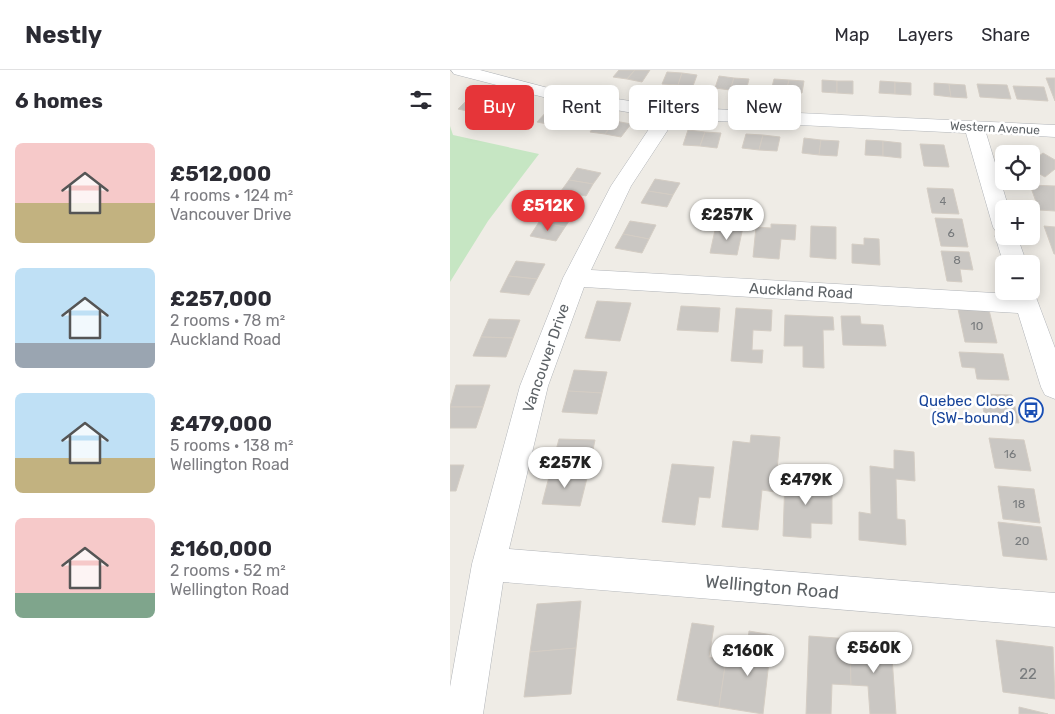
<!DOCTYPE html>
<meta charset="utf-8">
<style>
:root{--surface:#fff;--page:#f7f7f7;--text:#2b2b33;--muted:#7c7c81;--line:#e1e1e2;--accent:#e63539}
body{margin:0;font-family:Rubik,sans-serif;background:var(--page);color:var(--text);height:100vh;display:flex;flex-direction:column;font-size:19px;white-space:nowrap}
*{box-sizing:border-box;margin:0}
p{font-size:16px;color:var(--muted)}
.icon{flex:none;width:28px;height:28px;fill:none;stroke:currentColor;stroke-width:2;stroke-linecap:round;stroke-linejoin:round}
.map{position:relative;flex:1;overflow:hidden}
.sheet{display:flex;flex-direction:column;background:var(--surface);width:450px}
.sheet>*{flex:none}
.banner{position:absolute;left:15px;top:15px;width:475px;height:45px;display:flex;gap:10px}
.tools{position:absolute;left:545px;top:75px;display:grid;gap:10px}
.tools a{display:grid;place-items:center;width:45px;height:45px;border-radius:8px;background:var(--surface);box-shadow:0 2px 12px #0003;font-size:25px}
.price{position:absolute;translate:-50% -42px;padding:0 11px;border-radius:18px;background:#fff;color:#222;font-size:16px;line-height:32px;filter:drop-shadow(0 1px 2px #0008)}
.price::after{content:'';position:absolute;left:50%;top:30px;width:15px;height:11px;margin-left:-8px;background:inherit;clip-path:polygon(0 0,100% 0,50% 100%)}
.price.selected{background:var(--accent);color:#fff}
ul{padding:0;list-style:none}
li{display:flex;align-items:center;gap:15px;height:125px;padding:0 15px}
li span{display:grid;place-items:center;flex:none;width:140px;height:100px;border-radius:8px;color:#555}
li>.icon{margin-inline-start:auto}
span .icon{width:60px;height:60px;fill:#fffc;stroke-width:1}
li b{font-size:21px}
h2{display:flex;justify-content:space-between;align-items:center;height:60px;padding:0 15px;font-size:21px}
.pill{padding:0 18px;border-radius:8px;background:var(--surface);box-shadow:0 2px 12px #0003;font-size:18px;line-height:45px}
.pill.selected{background:var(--accent);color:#fff}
header{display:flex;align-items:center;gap:30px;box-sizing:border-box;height:70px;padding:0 25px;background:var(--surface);border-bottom:1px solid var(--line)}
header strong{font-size:24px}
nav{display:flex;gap:28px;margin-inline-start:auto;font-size:18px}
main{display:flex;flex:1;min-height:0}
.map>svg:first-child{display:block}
.green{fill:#c6e6c3}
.building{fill:#cac7c3;stroke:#d4cdc4}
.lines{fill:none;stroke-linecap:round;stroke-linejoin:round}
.street-casing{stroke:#b1b4b8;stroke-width:1}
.street{fill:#fff;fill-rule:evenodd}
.labels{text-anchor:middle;stroke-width:5;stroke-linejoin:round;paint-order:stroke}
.far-number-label{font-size:11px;fill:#787b7d}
.far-street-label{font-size:12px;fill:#5d6266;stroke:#fff}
.number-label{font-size:12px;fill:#787b7d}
.street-label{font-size:15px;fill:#5d6266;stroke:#fff}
.transit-label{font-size:15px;fill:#164399;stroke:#fff;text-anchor:end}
.near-number-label{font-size:15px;fill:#787b7d}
.near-street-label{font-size:18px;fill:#5d6266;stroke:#fff}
</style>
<header>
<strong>Nestly</strong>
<nav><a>Map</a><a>Layers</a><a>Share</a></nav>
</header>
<main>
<section class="sheet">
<h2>6 homes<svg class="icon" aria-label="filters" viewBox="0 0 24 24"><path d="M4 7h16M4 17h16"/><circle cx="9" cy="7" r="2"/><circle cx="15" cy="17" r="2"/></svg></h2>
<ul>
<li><span style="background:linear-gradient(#f6c9c9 60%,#c2b280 0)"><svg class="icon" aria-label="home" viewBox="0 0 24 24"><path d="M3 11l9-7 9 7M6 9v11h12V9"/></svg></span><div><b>£512,000</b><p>4 rooms · 124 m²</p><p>Vancouver Drive</p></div></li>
<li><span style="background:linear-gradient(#bfe0f5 75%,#9aa5b1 0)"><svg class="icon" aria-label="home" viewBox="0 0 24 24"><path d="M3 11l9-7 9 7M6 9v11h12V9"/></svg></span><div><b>£257,000</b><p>2 rooms · 78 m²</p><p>Auckland Road</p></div></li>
<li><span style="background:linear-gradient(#bfe0f5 65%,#c2b280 0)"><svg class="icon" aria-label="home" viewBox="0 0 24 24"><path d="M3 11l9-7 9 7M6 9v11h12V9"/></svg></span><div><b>£479,000</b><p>5 rooms · 138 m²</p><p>Wellington Road</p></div></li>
<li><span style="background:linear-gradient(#f6c9c9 75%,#7fa58c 0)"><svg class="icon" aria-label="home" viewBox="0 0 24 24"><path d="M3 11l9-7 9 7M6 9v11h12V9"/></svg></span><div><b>£160,000</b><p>2 rooms · 52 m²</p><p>Wellington Road</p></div></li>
</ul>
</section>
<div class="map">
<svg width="605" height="644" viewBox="0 0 605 644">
<rect width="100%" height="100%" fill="#efece6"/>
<polygon class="green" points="0,56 3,65 89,84 38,151 0,212"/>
<g class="building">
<polygon points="169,0 185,0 177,9 163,7"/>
<polygon points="185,0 200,0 192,12 177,9"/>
<polygon points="217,2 232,3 228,15 212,14"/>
<polygon points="232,3 247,5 243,16 228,15"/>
<polygon points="269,6 284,8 280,20 265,18"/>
<polygon points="284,8 299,9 296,21 280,20"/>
<polygon points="596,8 605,8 605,31"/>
<polygon points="324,9 339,10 336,22 321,21"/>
<polygon points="339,10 354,11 352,23 336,22"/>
<polygon points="372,10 387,11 387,23 372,22"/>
<polygon points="387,11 403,11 403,24 387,23"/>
<polygon points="430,11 445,12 445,24 429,23"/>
<polygon points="445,12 461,13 461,25 445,24"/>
<polygon points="484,13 499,14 501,27 484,25"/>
<polygon points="499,14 515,15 517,28 501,27"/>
<polygon points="527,14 557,15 561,29 530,27"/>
<polygon points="563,16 594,17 598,31 567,29"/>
<polygon points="20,27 35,29 22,42 8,39"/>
<polygon points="45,28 59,31 47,44 32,41"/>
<polygon points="59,31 73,34 61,46 47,44"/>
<polygon points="99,39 113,42 102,55 87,52"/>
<polygon points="113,42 129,45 118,58 102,55"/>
<polygon points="150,48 165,51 155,64 140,62"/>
<polygon points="165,51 181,54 171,67 155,64"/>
<polygon points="238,60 255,62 250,76 233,75"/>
<polygon points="255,62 271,63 267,78 250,76"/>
<polygon points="296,64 313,65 309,80 292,78"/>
<polygon points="313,65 330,67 327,81 309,80"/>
<polygon points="354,68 371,70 369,85 352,83"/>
<polygon points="371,70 389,71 387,86 369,85"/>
<polygon points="416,70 433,71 433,86 415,85"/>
<polygon points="433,71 451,73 451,88 433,86"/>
<polygon points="470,74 494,75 499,97 474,96"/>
<polygon points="593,83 605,90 605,99 595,107 581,99 581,92"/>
<polygon points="127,98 151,103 143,114 119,110"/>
<polygon points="205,109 230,113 223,125 198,121"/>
<polygon points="119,110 143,114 136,126 111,121"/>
<polygon points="580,115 605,116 605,141 589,140"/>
<polygon points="477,118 503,119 509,144 482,143"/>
<polygon points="198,121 223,125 217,137 191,133"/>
<polygon points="99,140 124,144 115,157 89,152"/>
<polygon points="485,148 512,149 518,177 491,176"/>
<polygon points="180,151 206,155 199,169 173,164"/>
<polygon points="89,152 115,157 106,171 80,166"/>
<polygon points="321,154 346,155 345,170 331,169 329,189 303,187 306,157 321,158"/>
<polygon points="282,156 293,157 287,185 260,183 265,160 281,161"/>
<polygon points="361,156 386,157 386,189 360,187"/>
<polygon points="594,156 605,157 605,184 604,184"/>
<polygon points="173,164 199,169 192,183 165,178"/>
<polygon points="414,168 429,169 430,195 402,193 402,174 414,175"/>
<polygon points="491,181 519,182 523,200 510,199 512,212 497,211"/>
<polygon points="66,191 95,194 87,209 58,206"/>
<polygon points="58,206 87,209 79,225 50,222"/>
<polygon points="147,231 181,233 170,271 135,268"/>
<polygon points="231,236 270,238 268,262 227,260"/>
<polygon points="286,238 322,240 321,261 303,260 302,280 313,280 312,293 281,291"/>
<polygon points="508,239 539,240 547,273 515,272"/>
<polygon points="335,245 383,247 384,260 373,260 374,298 353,297 353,276 334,276"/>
<polygon points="391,246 410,246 411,254 433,255 436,276 393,275"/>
<polygon points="39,249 70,250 63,268 31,267"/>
<polygon points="31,267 63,268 56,287 23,286"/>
<polygon points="509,282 553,284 559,310 527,309 525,298 512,297"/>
<polygon points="124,300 157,302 152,323 118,321"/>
<polygon points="6,315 40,315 33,337 0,337"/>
<polygon points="118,321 152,323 147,344 112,342"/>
<polygon points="530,324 562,325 569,353 536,352"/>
<polygon points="0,337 33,337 26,358 0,358"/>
<polygon points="301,365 330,367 325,422 312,420 308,460 272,457 283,371 300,373"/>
<polygon points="539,368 574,370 581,401 545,398"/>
<polygon points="109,369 145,370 138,404 100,403"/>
<polygon points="444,380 464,382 465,411 446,409 447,449 455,450 456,475 409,470 409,442 421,444 420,396 444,399"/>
<polygon points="222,394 264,397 260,428 249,427 245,455 212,452"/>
<polygon points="0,395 14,395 6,421 0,421"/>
<polygon points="100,403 138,404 130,436 92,434"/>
<polygon points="335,408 382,411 382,454 361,453 361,468 333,466"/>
<polygon points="548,416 584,419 590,453 553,449"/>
<polygon points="548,452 591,457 597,490 553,486"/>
<polygon points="131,531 126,578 80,582 87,534"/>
<polygon points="242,553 264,556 259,587 276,590 269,637 227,630"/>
<polygon points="299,561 322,565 313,644 269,637 276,590 295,593"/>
<polygon points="359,566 400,569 401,615 382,614 381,644 356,644"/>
<polygon points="400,569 441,573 446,644 420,644 418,616 401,615"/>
<polygon points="546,570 603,577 605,629 553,622"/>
<polygon points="126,578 121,624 74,627 80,582"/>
<polygon points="569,637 598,644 569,644"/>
</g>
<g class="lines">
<g class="street-casing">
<polygon id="street" points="1,0 30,0 102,19 219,37 605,55 605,67 536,63 559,139 554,139 554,166 567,166 577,194 554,195 545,166 547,163 543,157 516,63 225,49 181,116 141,200 562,224 561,221 581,221 581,214 605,278 605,329 595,325 591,317 568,243 134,217 98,316 59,479 605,523 605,557 53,512 33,644 0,644 0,617 22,494 70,316 113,208 161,116 207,47 101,29 4,4"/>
</g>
<use href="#street" class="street"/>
</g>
<defs>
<g id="bus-ring" transform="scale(1.25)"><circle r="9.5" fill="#fff" stroke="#1a4fb4" stroke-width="1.5"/><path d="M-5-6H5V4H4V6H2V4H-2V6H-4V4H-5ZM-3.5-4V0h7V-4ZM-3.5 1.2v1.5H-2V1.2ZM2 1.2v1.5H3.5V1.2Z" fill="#1a4fb4"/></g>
</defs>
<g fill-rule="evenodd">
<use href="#bus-ring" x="581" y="340"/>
</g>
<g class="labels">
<g class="far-number-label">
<text x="493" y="135">4</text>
</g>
<g class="far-street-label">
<text transform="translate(545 58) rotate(3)" y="4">Western Avenue</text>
</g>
<g class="number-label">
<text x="501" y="167">6</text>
<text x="507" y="194">8</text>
<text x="527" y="260">10</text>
<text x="560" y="388">16</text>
<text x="569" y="438">18</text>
<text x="572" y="475">20</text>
</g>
<g class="street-label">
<text transform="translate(351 221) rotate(3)" y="5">Auckland Road</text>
<text transform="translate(96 288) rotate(-71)" y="5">Vancouver Drive</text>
</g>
<g class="transit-label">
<text x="564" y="336">Quebec Close<tspan x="564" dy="17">(SW-bound)</tspan></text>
</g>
<g class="near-number-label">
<text x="578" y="609">22</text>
</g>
<g class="near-street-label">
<text transform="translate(322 517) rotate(5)" y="6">Wellington Road</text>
</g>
</g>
</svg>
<div class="tools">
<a><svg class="icon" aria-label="locate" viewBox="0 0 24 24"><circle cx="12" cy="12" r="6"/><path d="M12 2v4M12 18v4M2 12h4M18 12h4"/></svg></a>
<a>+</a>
<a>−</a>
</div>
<b class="price selected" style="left:98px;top:162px">£512K</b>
<b class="price" style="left:277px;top:171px">£257K</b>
<b class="price" style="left:115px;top:419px">£257K</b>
<b class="price" style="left:356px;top:436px">£479K</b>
<b class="price" style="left:424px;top:604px">£560K</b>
<b class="price" style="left:298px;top:607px">£160K</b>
<div class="banner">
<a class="pill selected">Buy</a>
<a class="pill">Rent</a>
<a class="pill">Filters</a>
<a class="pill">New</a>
</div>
</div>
</main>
